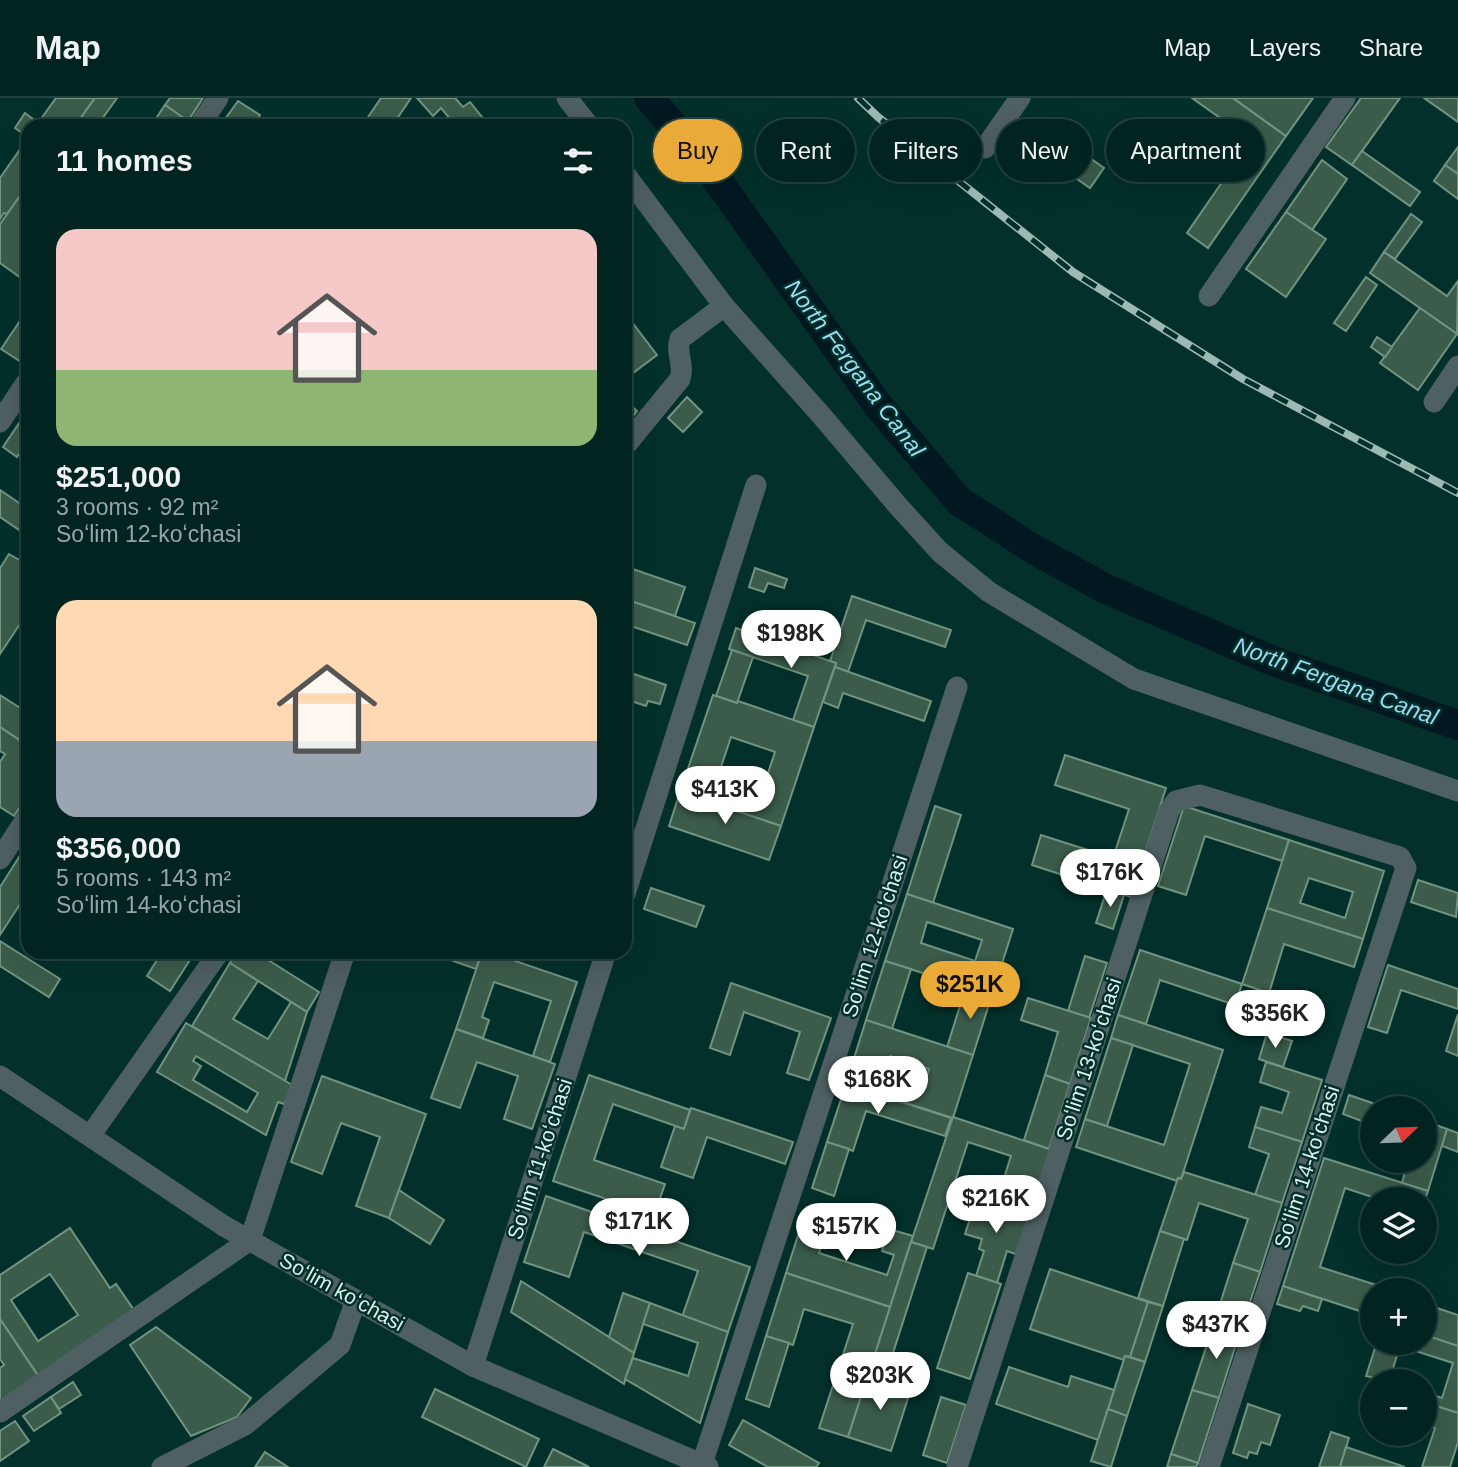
<!DOCTYPE html>
<meta charset="utf-8">
<style>
:root{--surface:#022420;--page:#10302d;--text:#f1f3f6;--muted:#96a4a5;--line:#23413e;--accent:#eaaa38}
body{margin:0;font-family:Helvetica,sans-serif;background:var(--page);color:var(--text);height:100vh;display:flex;flex-direction:column;font-size:26px;white-space:nowrap}
*{box-sizing:border-box;margin:0}
p{font-size:23px;color:var(--muted)}
.icon{flex:none;width:38px;height:38px;fill:none;stroke:currentColor;stroke-width:2;stroke-linecap:round;stroke-linejoin:round}
.map{position:relative;flex:1;overflow:hidden}
.drawer{position:absolute;left:21px;top:21px;width:611px;height:840px;display:flex;flex-direction:column;background:var(--surface);border-radius:21px;box-shadow:0 7px 28px #0002,0 0 0 2px var(--line)}
.drawer>*{flex:none}
.top-card{position:absolute;left:653px;top:21px;width:665px;height:63px;display:flex;gap:14px}
.needle{width:46px;rotate:67deg}
.fabs{position:absolute;left:1360px;top:998px;display:grid;gap:14px}
.fabs a{display:grid;place-items:center;width:77px;height:77px;border-radius:50%;background:var(--surface);box-shadow:0 7px 28px #0002,0 0 0 2px var(--line);font-size:35px}
.price{position:absolute;translate:-50% -60px;padding:0 16px;border-radius:24px;background:#fff;color:#222;font-size:23px;line-height:46px;filter:drop-shadow(0 2px 4px #0008)}
.price::after{content:'';position:absolute;left:50%;top:42px;width:21px;height:16px;margin-left:-10px;background:inherit;clip-path:polygon(0 0,100% 0,50% 100%)}
.price.current{background:var(--accent);color:#111}
ul{padding:0;list-style:none}
li{display:grid;align-content:center;gap:14px;height:371px;padding:0 35px}
li span{display:grid;place-items:center;height:217px;border-radius:21px;color:#555}
li>.icon{margin-inline-start:auto}
span .icon{width:126px;height:126px;fill:#fffc;stroke-width:1}
li b{font-size:30px}
h2{display:flex;justify-content:space-between;align-items:center;height:84px;padding:0 35px;font-size:30px}
.chip{padding:0 24px;border-radius:32px;background:var(--surface);box-shadow:0 7px 28px #0002,0 0 0 2px var(--line);font-size:24px;line-height:63px}
.chip.current{background:var(--accent);color:#111}
header{display:flex;align-items:center;gap:42px;box-sizing:border-box;height:98px;padding:0 35px;background:var(--surface);border-bottom:2px solid var(--line)}
header strong{font-size:33px}
nav{display:flex;gap:38px;margin-inline-start:auto;font-size:24px}
.map>svg:first-child{display:block}
.lines{fill:none;stroke-linecap:round;stroke-linejoin:round}
.canal{stroke:#021820;stroke-width:30}
.building{fill:#3b5c4b;stroke:#719481;stroke-width:2;fill-rule:evenodd}
.minor{stroke:#4f6062;stroke-width:21}
.rail-casing{stroke:#9cb9b4;stroke-width:8}
.rail{stroke:#03302a;stroke-width:5;stroke-dasharray:16;stroke-linecap:butt}
.labels{text-anchor:middle;stroke-width:5;stroke-linejoin:round;paint-order:stroke}
.street-label{font-size:21px;fill:#daf0eb;stroke:#03302a}
.water-label{font-size:23px;font-style:italic;fill:#9adaf2;stroke:#03302a}
</style>
<header>
<strong>Map</strong>
<nav><a>Map</a><a>Layers</a><a>Share</a></nav>
</header>
<div class="map">
<svg width="1458" height="1369" viewBox="0 0 1458 1369">
<rect width="100%" height="100%" fill="#03302a"/>
<g class="lines">
<polyline class="canal" points="649,0 708,69 877,306 959,403 1035,452 1106,491 1273,563 1458,627"/>
</g>
<g class="building">
<polygon points="56,0 95,0 75,28 42,28 38,25"/>
<polygon points="95,0 117,0 97,28 75,28"/>
<polygon points="170,0 203,0 188,23 165,7"/>
<polygon points="381,0 411,0 392,28 362,28"/>
<polygon points="417,0 455,0 463,9 470,4 482,19 471,28 456,28 441,10 433,18"/>
<polygon points="1192,0 1233,0 1286,38 1208,150 1187,135 1251,42"/>
<polygon points="1233,0 1313,0 1286,38"/>
<polygon points="1361,0 1400,0 1352,67 1326,49"/>
<polygon points="1424,0 1458,0 1458,24"/>
<polygon points="238,3 260,17 253,28 220,28"/>
<polygon points="165,7 182,19 176,28 151,28"/>
<polygon points="25,15 42,28 28,28 28,39 15,30"/>
<polygon points="1034,20 1104,70 1090,90 1044,58 1026,85 1001,67"/>
<polygon points="28,40 28,87 7,116 4,115 0,121 0,80"/>
<polygon points="1458,49 1458,76 1445,67"/>
<polygon points="1362,53 1420,94 1410,108 1352,67"/>
<polygon points="1322,62 1347,81 1312,132 1286,114"/>
<polygon points="1445,67 1458,76 1458,101 1434,83"/>
<polygon points="28,87 28,127 23,133 28,137 28,185 0,165 0,126"/>
<polygon points="1286,114 1326,141 1286,199 1246,171"/>
<polygon points="1411,116 1422,124 1395,161 1384,154"/>
<polygon points="1384,154 1447,198 1458,183 1457,236 1370,175"/>
<polygon points="1366,179 1377,187 1346,233 1334,225"/>
<polygon points="1420,210 1457,236 1418,292 1380,265"/>
<polygon points="28,211 28,261 24,266 1,251"/>
<polygon points="625,215 657,257 625,281"/>
<polygon points="1377,239 1392,249 1385,259 1371,249"/>
<polygon points="687,299 702,314 683,334 668,320"/>
<polygon points="625,302 637,313 625,328"/>
<polygon points="24,318 28,321 28,343 17,359 3,349"/>
<polygon points="0,392 28,411 28,438 0,419"/>
<polygon points="9,456 28,467 28,514 0,556 0,470"/>
<polygon points="627,469 685,489 675,518 625,501 625,471"/>
<polygon points="755,470 787,481 784,490 768,485 764,494 749,489"/>
<polygon points="852,498 951,532 945,549 866,522 848,574 835,569 836,565 830,563"/>
<polygon points="625,501 695,525 687,547 625,526"/>
<polygon points="736,530 836,565 814,629 793,622 808,578 729,551"/>
<polygon points="732,552 753,559 737,605 716,598"/>
<polygon points="835,569 931,603 924,623 843,595 838,610 823,604"/>
<polygon points="625,573 666,587 660,606 648,603 646,608 625,601"/>
<polygon points="0,597 28,615 28,636 23,644 0,629"/>
<path d="M713,597L737,605L738,603L814,629L781,728L680,694ZM731,639L775,654L760,699L716,684Z"/>
<polygon points="0,629 28,648 28,697 14,718 0,709 0,664 5,656 0,653"/>
<polygon points="1065,657 1166,690 1131,799 1032,767 1041,737 1113,760 1129,711 1055,687"/>
<polygon points="680,694 781,728 769,762 669,728"/>
<polygon points="935,708 961,717 933,805 907,796"/>
<polygon points="1184,708 1289,742 1282,763 1205,738 1186,797 1158,788"/>
<path d="M1289,742L1384,773L1363,841L1267,810ZM1309,780L1353,794L1345,820L1300,805Z"/>
<polygon points="28,745 28,802 24,800 0,837 0,789"/>
<polygon points="1418,782 1458,795 1456,819 1411,804"/>
<polygon points="651,790 704,808 696,829 644,811"/>
<polygon points="1107,791 1124,797 1113,831 1096,825"/>
<path d="M907,796L1013,831L992,897L885,863ZM927,824L982,842L975,863L921,845Z"/>
<polygon points="1267,810 1363,841 1354,869 1284,846 1269,895 1242,886"/>
<polygon points="0,843 60,881 49,899 0,868"/>
<polygon points="1140,852 1242,886 1235,907 1160,882 1146,926 1118,917"/>
<polygon points="162,854 195,854 170,893 147,878"/>
<polygon points="237,854 269,854 265,860 319,894 307,914 230,865"/>
<polygon points="456,854 482,854 476,871 453,863"/>
<polygon points="482,854 489,854 577,884 550,964 533,958 551,903 494,884 482,919 489,922 483,940 456,931"/>
<polygon points="1085,858 1107,865 1089,920 1068,913"/>
<polygon points="885,863 911,871 892,931 866,922"/>
<polygon points="230,865 258,883 233,921 268,941 291,904 307,914 285,983 192,928"/>
<polygon points="1388,867 1458,891 1458,911 1401,892 1387,935 1368,929"/>
<polygon points="731,885 831,920 809,982 787,975 800,934 744,914 730,957 710,950"/>
<polygon points="966,889 992,897 973,957 947,949"/>
<polygon points="1028,900 1091,920 1070,986 1045,977 1058,934 1021,922"/>
<polygon points="1458,916 1458,958 1446,953"/>
<polygon points="1118,917 1223,952 1181,1081 1178,1080 1177,1083 1076,1049 1085,1021 1164,1047 1190,966 1111,940"/>
<path d="M866,922L973,957L953,1020L846,986ZM890,958L929,971L922,993L901,987L904,978L885,971Z"/>
<path d="M186,925L294,988L284,1006L278,1004L266,1037L157,974ZM196,958L258,995L247,1014L193,982L201,968L193,963Z"/>
<polygon points="456,931 555,966 532,1031 504,1021 518,978 477,964 460,1010 431,1000"/>
<polygon points="1267,935 1292,943 1283,969 1259,961"/>
<polygon points="1111,940 1133,947 1107,1028 1085,1021"/>
<polygon points="1266,964 1322,982 1302,1044 1255,1029 1261,1009 1282,1015 1289,994 1260,984"/>
<polygon points="589,977 690,1012 684,1031 613,1006 594,1062 665,1086 654,1117 553,1083"/>
<polygon points="1045,977 1070,986 1049,1051 1024,1042"/>
<polygon points="322,978 426,1016 389,1120 356,1108 380,1039 341,1025 322,1076 291,1064"/>
<polygon points="846,986 951,1020 945,1038 866,1013 853,1053 827,1044"/>
<polygon points="1349,997 1387,1010 1372,1010 1372,1027 1343,1016"/>
<polygon points="691,1010 793,1044 785,1066 707,1039 693,1080 661,1069 675,1028 684,1031"/>
<polygon points="953,1019 1052,1052 1031,1117 996,1105 1011,1058 968,1044 933,1151 911,1144"/>
<polygon points="1424,1023 1447,1031 1428,1093 1402,1085 1408,1062 1424,1062"/>
<polygon points="1255,1029 1302,1044 1282,1105 1255,1097 1269,1056 1249,1049"/>
<polygon points="1447,1031 1458,1035 1458,1054 1442,1048"/>
<polygon points="827,1044 849,1051 834,1098 812,1090"/>
<polygon points="1324,1060 1428,1093 1424,1105 1424,1101 1378,1101 1345,1090 1320,1169 1392,1192 1372,1192 1372,1217 1283,1188"/>
<polygon points="1184,1074 1282,1105 1260,1174 1233,1165 1248,1121 1199,1105 1187,1142 1160,1133 1178,1080 1181,1081"/>
<polygon points="399,1092 444,1122 430,1146 389,1120"/>
<polygon points="546,1098 750,1169 728,1234 682,1219 698,1173 584,1134 569,1179 524,1164"/>
<polygon points="977,1099 1031,1117 1018,1157 1007,1153 997,1185 976,1178 984,1153 979,1151 982,1141 965,1136"/>
<polygon points="807,1109 832,1117 819,1155 887,1177 894,1157 882,1153 889,1131 913,1138 890,1209 786,1175"/>
<path d="M70,1130L110,1190L116,1186L136,1215L39,1279L0,1221V1177ZM50,1176L78,1217L38,1243L11,1202Z"/>
<polygon points="1160,1133 1184,1141 1163,1208 1138,1200"/>
<polygon points="911,1144 927,1149 885,1280 869,1274"/>
<polygon points="1233,1165 1260,1174 1240,1234 1214,1225"/>
<polygon points="1050,1171 1148,1204 1130,1259 1125,1258 1124,1262 1030,1231"/>
<polygon points="786,1175 890,1209 848,1339 819,1330 853,1226 804,1211 793,1247 766,1238"/>
<polygon points="968,1175 1001,1186 970,1281 937,1270"/>
<polygon points="521,1183 634,1255 624,1286 511,1214"/>
<polygon points="1283,1188 1322,1201 1318,1213 1303,1208 1300,1213 1277,1206"/>
<polygon points="623,1195 650,1205 634,1255 609,1239"/>
<polygon points="1148,1204 1163,1208 1145,1264 1130,1259"/>
<polygon points="650,1205 728,1234 700,1325 625,1281 633,1260 688,1278 698,1245 643,1226"/>
<polygon points="1434,1209 1458,1217 1458,1248 1425,1237"/>
<polygon points="0,1221 39,1279 0,1305 0,1270 4,1267 0,1261"/>
<polygon points="1214,1225 1240,1234 1219,1300 1192,1292"/>
<polygon points="156,1229 251,1300 237,1319 191,1338 130,1247"/>
<polygon points="1424,1232 1425,1237 1458,1248 1458,1315 1424,1304 1424,1294 1442,1300 1453,1265 1400,1248 1389,1283 1366,1278 1377,1244 1424,1244"/>
<polygon points="766,1238 789,1245 769,1309 746,1301"/>
<polygon points="1125,1258 1145,1264 1127,1318 1108,1311"/>
<polygon points="1009,1269 1068,1289 1071,1278 1114,1292 1098,1342 996,1306"/>
<polygon points="869,1274 912,1288 891,1353 848,1339"/>
<polygon points="73,1284 81,1297 59,1311 51,1299"/>
<polygon points="435,1291 539,1341 526,1369 422,1319"/>
<polygon points="1192,1292 1219,1300 1198,1365 1171,1356"/>
<polygon points="51,1299 61,1315 34,1333 23,1318"/>
<polygon points="941,1299 966,1307 947,1365 923,1357"/>
<polygon points="1424,1304 1458,1315 1458,1344 1450,1369 1422,1369 1435,1330 1424,1326"/>
<polygon points="1248,1306 1280,1317 1270,1347 1261,1344 1257,1356 1249,1354 1247,1360 1233,1355"/>
<polygon points="1108,1311 1127,1318 1111,1369 1091,1363"/>
<polygon points="743,1322 819,1365 816,1369 768,1369 729,1347"/>
<polygon points="15,1323 29,1343 0,1363 0,1333"/>
<polygon points="1331,1334 1349,1340 1340,1369 1319,1369"/>
<polygon points="1346,1349 1405,1369 1340,1369"/>
<polygon points="553,1351 589,1369 544,1369"/>
<polygon points="265,1354 288,1369 255,1369"/>
<polygon points="1171,1356 1198,1365 1196,1369 1167,1369"/>
</g>
<g class="lines">
<g class="minor">
<polyline points="567,0 589,28"/>
<polyline points="199,28 218,0"/>
<polyline points="985,50 1020,0"/>
<polyline points="625,76 724,208 821,317 899,409 940,454 989,494 1134,581 1458,693"/>
<polyline points="1209,198 1345,0"/>
<polyline points="1434,304 1458,268"/>
<polyline points="0,324 28,282"/>
<path d="M625,348L680,281C685,267 675,254 680,241L724,208"/>
<polyline points="0,761 28,718"/>
<polyline points="625,796 756,387"/>
<polyline points="0,978 224,1128 473,1268 708,1369"/>
<polyline points="90,1038 219,854"/>
<polyline points="473,1268 606,854"/>
<polyline points="0,1314 250,1142 345,854"/>
<polyline points="702,1366 957,589"/>
<polyline points="162,1369 245,1327 340,1247 356,1202"/>
<polyline points="957,1369 1169,713 1176,703 1200,697 1400,759 1406,770 1209,1369"/>
</g>
<g class="rail-casing">
<polyline id="rail" points="858,0 878,19 1073,174 1243,281 1458,395"/>
</g>
<use href="#rail" class="rail"/>
</g>
<g class="labels">
<g class="street-label">
<text transform="translate(875 838) rotate(-72)" y="7">Soʻlim 12-koʻchasi</text>
<text transform="translate(1089 961) rotate(-72)" y="7">Soʻlim 13-koʻchasi</text>
<text transform="translate(540 1061) rotate(-72)" y="7">Soʻlim 11-koʻchasi</text>
<text transform="translate(1307 1069) rotate(-72)" y="7">Soʻlim 14-koʻchasi</text>
<text transform="translate(342 1194) rotate(29)" y="7">Soʻlim koʻchasi</text>
</g>
<g class="water-label">
<text transform="translate(855 270) rotate(53)" y="8">North Fergana Canal</text>
<text transform="translate(1336 583) rotate(20)" y="8">North Fergana Canal</text>
</g>
</g>
</svg>
<div class="fabs">
<a><svg class="needle" viewBox="-14 -14 28 28"><path d="M0-13l5 13h-10z" fill="#e53935"/><path d="M0 13l5-13h-10z" fill="#96a4a5"/></svg></a>
<a><svg class="icon" aria-label="layers" viewBox="0 0 24 24"><path d="M12 4l9 5-9 5-9-5zM3 14l9 5 9-5"/></svg></a>
<a>+</a>
<a>−</a>
</div>
<b class="price" style="left:791px;top:572px">$198K</b>
<b class="price" style="left:725px;top:728px">$413K</b>
<b class="price" style="left:1110px;top:811px">$176K</b>
<b class="price current" style="left:970px;top:923px">$251K</b>
<b class="price" style="left:1275px;top:952px">$356K</b>
<b class="price" style="left:878px;top:1018px">$168K</b>
<b class="price" style="left:996px;top:1137px">$216K</b>
<b class="price" style="left:639px;top:1160px">$171K</b>
<b class="price" style="left:846px;top:1165px">$157K</b>
<b class="price" style="left:1216px;top:1263px">$437K</b>
<b class="price" style="left:880px;top:1314px">$203K</b>
<div class="top-card">
<a class="chip current">Buy</a>
<a class="chip">Rent</a>
<a class="chip">Filters</a>
<a class="chip">New</a>
<a class="chip">Apartment</a>
</div>
<section class="drawer">
<h2>11 homes<svg class="icon" aria-label="filters" viewBox="0 0 24 24"><path d="M4 7h16M4 17h16"/><circle cx="9" cy="7" r="2"/><circle cx="15" cy="17" r="2"/></svg></h2>
<ul>
<li><span style="background:linear-gradient(#f6c9c9 65%,#8fb573 0)"><svg class="icon" aria-label="home" viewBox="0 0 24 24"><path d="M3 11l9-7 9 7M6 9v11h12V9"/></svg></span><div><b>$251,000</b><p>3 rooms · 92 m²</p><p>Soʻlim 12-koʻchasi</p></div></li>
<li><span style="background:linear-gradient(#ffd9b3 65%,#9aa5b1 0)"><svg class="icon" aria-label="home" viewBox="0 0 24 24"><path d="M3 11l9-7 9 7M6 9v11h12V9"/></svg></span><div><b>$356,000</b><p>5 rooms · 143 m²</p><p>Soʻlim 14-koʻchasi</p></div></li>
</ul>
</section>
</div>
